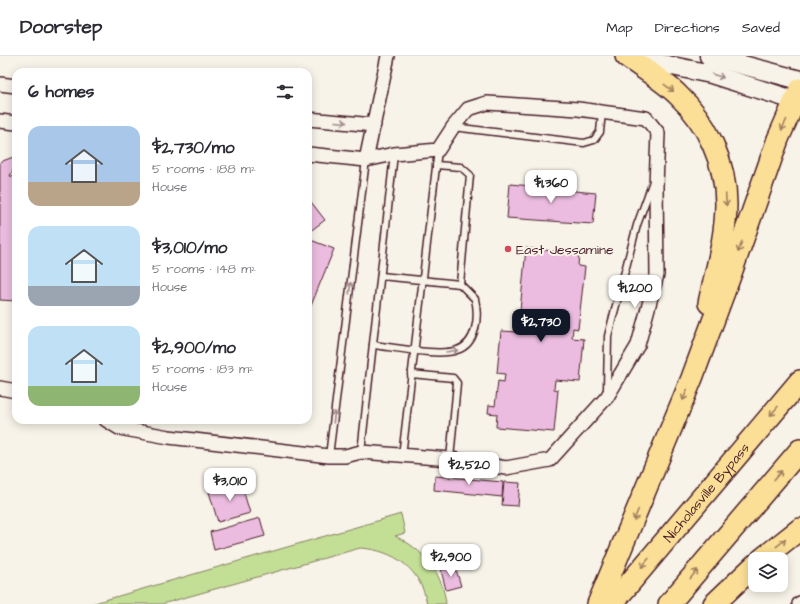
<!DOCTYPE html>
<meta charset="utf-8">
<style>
:root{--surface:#fff;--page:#f2f2f3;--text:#2b2b33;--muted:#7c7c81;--line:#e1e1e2;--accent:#111827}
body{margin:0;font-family:"Architects Daughter",sans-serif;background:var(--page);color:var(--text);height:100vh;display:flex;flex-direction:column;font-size:15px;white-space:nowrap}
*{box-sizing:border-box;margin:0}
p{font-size:13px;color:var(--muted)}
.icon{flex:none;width:22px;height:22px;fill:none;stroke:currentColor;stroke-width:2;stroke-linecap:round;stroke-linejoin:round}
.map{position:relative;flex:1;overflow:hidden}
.side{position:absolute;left:12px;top:12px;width:300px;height:356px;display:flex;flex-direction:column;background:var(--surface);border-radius:12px;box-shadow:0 2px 10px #0003}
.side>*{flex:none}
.buttons{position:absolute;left:748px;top:496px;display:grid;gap:8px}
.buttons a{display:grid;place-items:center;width:40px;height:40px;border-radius:8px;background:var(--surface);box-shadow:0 2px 10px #0003;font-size:20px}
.price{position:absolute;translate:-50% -34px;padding:0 9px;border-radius:8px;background:#fff;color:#222;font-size:13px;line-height:26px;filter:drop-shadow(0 1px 2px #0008)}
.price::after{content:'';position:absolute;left:50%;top:24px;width:12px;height:9px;margin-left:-6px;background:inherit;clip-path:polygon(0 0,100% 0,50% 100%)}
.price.active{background:var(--accent);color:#fff}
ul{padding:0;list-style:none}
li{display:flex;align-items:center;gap:12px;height:100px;padding:0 16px}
li span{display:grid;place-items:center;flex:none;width:112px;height:80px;border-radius:12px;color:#555}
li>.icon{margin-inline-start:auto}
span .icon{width:48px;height:48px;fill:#fffc;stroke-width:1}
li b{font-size:17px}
h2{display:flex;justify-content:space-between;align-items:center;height:48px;padding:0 16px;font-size:17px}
header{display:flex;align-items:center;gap:24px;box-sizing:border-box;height:56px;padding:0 20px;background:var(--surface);border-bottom:1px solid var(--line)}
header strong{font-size:19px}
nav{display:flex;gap:22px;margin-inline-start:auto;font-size:14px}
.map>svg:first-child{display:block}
.green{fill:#c3df96;stroke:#867f60}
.building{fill:#ebbcdf;stroke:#4a1f2b}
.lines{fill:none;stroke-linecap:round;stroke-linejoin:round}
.service-casing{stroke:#4a1f2b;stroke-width:9}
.minor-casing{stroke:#4a1f2b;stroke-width:16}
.secondary-casing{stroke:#4a1f2b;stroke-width:21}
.trunk-casing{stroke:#4a1f2b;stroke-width:24}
.service{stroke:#f7f3e8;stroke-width:6}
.minor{stroke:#f7f3e8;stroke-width:13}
.secondary{stroke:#f7f3e8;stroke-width:18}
.trunk{stroke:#fbdf96;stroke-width:21}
.oneway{stroke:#a0898a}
.oneway2{stroke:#a27f60}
.poi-dot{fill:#d1495b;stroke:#f7f3e8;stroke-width:1.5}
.labels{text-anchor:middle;stroke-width:4;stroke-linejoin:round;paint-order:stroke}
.poi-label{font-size:14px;fill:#4a1f2b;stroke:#f7f3e8;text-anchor:start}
.street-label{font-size:14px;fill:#4a1f2b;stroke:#f7f3e8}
</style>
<header>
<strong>Doorstep</strong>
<nav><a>Map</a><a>Directions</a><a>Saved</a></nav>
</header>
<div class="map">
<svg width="800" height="548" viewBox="0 0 800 548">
<rect width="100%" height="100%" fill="#f7f3e8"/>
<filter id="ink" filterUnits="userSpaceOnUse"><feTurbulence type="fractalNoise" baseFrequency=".025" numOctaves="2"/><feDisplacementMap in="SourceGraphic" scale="8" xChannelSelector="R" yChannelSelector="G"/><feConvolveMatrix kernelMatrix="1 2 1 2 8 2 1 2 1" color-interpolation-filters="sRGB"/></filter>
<g filter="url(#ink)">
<path class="green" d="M401,458L405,477L395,480C423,493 443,517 446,548H427C421,513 394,494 360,492L162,548H91Z"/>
<g class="building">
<polygon points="16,100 16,108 10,120 16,121 16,245 0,244 0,106"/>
<polygon points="542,125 565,127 564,134 596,137 593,168 507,162 510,128 542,131"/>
<polygon points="308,142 325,164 309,176 308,174"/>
<polygon points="308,183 334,193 308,257"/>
<polygon points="526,192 579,198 578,210 585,211 578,273 573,272 572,282 584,283 580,326 555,324 554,333 558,334 554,376 496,371 497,358 488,357 489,349 495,350 498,325 504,326 505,318 497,317 501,275 518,276"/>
<polygon points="435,420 503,426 502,441 434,434"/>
<polygon points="504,426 520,427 518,450 502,449"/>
<polygon points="241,427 250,457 218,466 209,436"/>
<polygon points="260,462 265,480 214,494 210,476"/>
<polygon points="455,510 461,530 446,534 441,514"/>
</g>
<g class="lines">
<g class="service-casing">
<g id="service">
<polyline points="453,71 584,87 594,84 600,76 602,56"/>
<polyline points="436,109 461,111 470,119 460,228"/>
<path d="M373,289C394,291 439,301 457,294C477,288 479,260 475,243L460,228L381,220"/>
<polyline points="411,318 453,322 457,327 450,403"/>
<polyline points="607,334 608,280 637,169 652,128"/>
<polyline points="361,396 394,98"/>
<polyline points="329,400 366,104"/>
<polyline points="402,400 438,94"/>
</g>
</g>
<g class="minor-casing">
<g id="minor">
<polyline points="0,28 16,30"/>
<polyline points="308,63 374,69"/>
<polyline points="0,65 16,67"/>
<polyline points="308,98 366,104"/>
<polyline points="0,332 16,335"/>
<polyline points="106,364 119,372 169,381 329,400 345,400 361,396 450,403 506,412 550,404 607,341 638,289 657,219 656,130 658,77 646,62 578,53 487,47 468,53 453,71 438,94 394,98 366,104 388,0"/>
<polyline points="799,548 800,547"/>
</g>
</g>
<g class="secondary-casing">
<g id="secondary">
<polyline points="709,0 800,24"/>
<polyline points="628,1 711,18 800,46"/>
</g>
</g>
<g class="trunk-casing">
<g id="trunk">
<path d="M626,0C643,13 663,24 678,39C707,66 726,107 726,148C726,181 716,214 709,247"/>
<polyline points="762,503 800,473"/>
<polyline points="598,548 692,322 731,217 778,83 800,33"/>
<path id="s1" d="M612,548L800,325"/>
<polyline points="669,548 800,394"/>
<polyline points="714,548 755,509"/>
</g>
</g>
<use href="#service" class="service"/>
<use href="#minor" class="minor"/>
<use href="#secondary" class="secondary"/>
<use href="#trunk" class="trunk"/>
</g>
<defs><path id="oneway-shaft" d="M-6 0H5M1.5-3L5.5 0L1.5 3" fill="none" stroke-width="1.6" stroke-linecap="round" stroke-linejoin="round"/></defs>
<g class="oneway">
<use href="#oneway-shaft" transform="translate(718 20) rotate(17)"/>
<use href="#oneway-shaft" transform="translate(341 66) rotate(5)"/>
<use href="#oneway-shaft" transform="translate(350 232) rotate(-83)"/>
<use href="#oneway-shaft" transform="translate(452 295) rotate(-9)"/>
<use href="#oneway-shaft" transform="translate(334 361) rotate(-83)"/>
</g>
<g class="oneway2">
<use href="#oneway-shaft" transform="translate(669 32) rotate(37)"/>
<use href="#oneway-shaft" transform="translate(784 69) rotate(115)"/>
<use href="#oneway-shaft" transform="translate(726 144) rotate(87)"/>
<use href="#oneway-shaft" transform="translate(740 191) rotate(109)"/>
<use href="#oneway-shaft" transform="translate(685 339) rotate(112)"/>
<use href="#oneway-shaft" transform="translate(774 355) rotate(131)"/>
<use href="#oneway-shaft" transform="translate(778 419) rotate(-49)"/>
<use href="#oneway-shaft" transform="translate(636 459) rotate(113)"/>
<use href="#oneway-shaft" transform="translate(781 487) rotate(-38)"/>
<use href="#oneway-shaft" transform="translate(645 507) rotate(130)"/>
<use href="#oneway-shaft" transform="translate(694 518) rotate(-51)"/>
</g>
</g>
<circle class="poi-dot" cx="508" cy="193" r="4"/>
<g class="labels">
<g class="poi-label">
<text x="516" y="198">East Jessamine</text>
</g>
<g class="street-label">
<text dy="5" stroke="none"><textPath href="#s1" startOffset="146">Nicholasville Bypass</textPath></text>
</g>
</g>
</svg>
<div class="buttons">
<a><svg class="icon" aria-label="layers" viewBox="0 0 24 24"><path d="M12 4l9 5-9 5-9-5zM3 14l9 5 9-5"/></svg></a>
</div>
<b class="price" style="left:551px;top:148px">$1,360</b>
<b class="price" style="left:635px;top:253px">$1,200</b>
<b class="price active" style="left:541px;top:287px">$2,730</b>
<b class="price" style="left:469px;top:430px">$2,520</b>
<b class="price" style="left:230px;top:446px">$3,010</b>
<b class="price" style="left:451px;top:522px">$2,900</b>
<section class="side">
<h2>6 homes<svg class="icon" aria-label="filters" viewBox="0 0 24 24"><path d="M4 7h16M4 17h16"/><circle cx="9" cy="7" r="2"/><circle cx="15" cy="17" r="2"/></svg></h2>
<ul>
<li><span style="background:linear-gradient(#a9c7e8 70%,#b9a48a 0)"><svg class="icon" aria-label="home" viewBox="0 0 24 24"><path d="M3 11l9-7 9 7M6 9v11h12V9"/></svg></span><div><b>$2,730/mo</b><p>5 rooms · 188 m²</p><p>House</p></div></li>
<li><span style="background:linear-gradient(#bfe0f5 75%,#9aa5b1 0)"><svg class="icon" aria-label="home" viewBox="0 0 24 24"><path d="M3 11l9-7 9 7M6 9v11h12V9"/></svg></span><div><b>$3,010/mo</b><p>5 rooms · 148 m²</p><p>House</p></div></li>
<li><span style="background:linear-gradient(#bfe0f5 75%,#8fb573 0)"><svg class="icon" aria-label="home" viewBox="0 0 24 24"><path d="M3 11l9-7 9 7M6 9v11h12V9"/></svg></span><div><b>$2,900/mo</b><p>5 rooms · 183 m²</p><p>House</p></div></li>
</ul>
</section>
</div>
